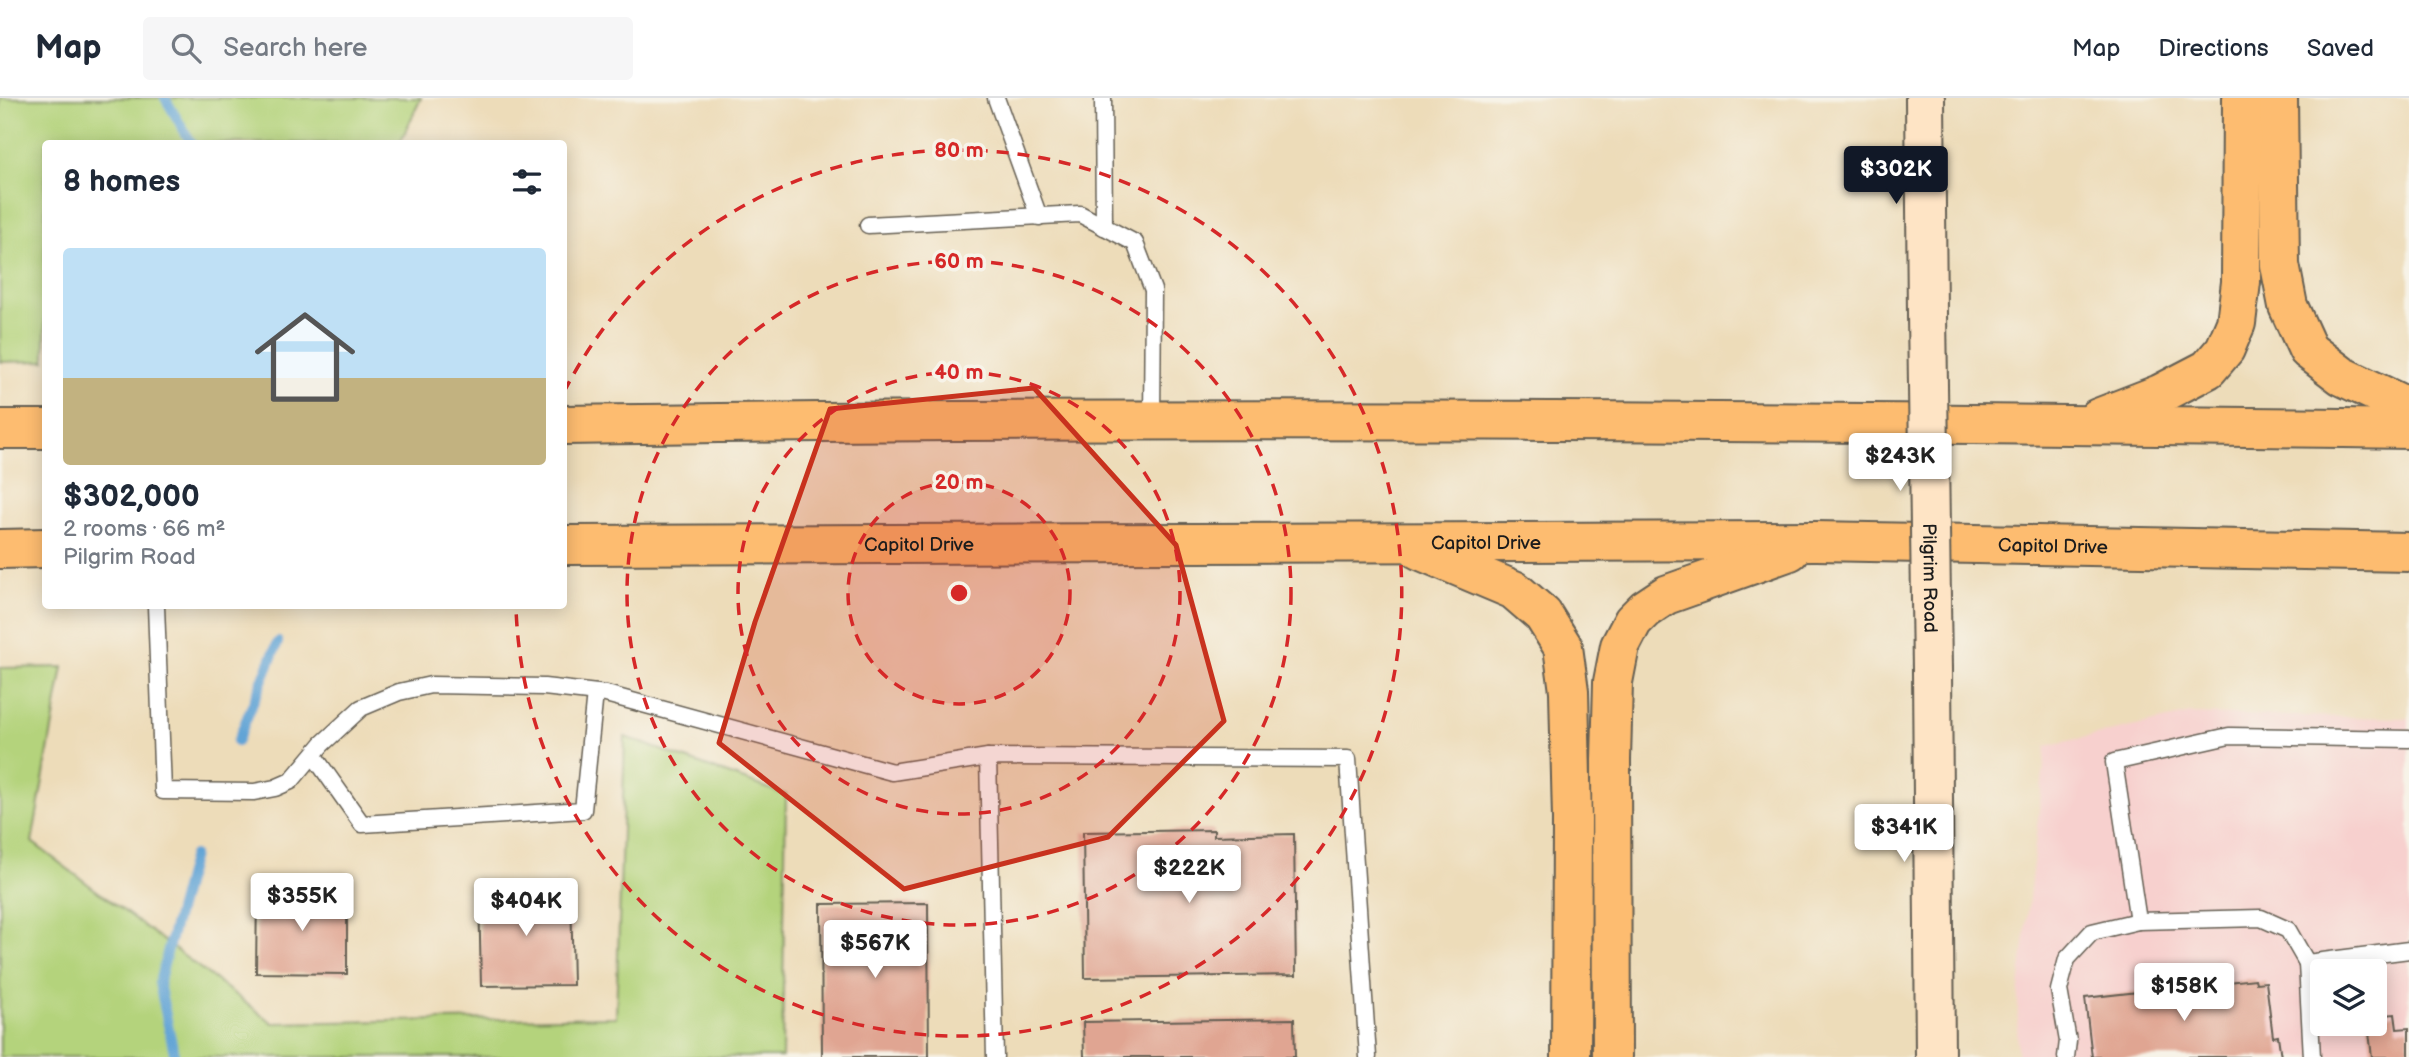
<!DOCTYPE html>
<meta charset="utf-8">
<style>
:root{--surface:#fff;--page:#f6f6f7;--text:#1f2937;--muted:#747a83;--line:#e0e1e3;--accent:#111827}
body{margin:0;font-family:"Balsamiq Sans",sans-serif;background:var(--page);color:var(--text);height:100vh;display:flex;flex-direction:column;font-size:26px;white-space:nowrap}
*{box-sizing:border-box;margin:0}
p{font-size:23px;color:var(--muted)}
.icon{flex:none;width:38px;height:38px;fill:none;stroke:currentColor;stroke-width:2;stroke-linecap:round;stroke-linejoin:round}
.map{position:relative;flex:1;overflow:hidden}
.details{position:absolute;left:42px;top:42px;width:525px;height:469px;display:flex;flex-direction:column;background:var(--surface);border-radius:7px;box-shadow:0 4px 18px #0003}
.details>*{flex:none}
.buttons{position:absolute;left:2310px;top:861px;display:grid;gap:14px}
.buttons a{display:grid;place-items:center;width:77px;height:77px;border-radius:7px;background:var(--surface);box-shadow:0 4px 18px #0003;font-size:35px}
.price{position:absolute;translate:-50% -60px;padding:0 16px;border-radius:7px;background:#fff;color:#222;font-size:23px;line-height:46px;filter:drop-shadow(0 2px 4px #0008)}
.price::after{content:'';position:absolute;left:50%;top:42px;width:21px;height:16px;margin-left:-10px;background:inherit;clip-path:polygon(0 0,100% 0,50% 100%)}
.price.on{background:var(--accent);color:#fff}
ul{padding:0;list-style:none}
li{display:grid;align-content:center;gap:14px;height:371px;padding:0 21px}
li+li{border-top:2px solid var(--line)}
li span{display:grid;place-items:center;height:217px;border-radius:7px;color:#555}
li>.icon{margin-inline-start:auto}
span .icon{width:126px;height:126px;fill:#fffc;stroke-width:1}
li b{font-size:30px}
h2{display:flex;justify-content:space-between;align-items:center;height:84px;padding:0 21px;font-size:30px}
header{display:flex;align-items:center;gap:42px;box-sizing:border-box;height:98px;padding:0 35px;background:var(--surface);border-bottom:2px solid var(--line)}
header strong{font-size:33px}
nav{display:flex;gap:38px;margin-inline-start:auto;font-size:24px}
.search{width:490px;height:63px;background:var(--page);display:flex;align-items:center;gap:18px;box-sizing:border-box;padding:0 24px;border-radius:7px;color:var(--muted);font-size:26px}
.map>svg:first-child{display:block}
.built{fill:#f7d0ce;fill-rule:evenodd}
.green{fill:#b4d37b;stroke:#68784c;stroke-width:2}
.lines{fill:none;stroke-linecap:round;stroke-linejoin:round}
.stream{stroke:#62a4d6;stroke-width:10}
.building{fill:#e0a592}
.lane-casing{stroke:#655f53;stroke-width:19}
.secondary-casing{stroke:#655f53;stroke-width:42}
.primary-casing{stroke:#655f53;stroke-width:42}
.lane{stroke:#fff;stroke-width:16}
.secondary{stroke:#fee4c5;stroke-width:38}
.primary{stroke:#fdbc6f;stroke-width:38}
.secondary-bridge-casing{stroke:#655f53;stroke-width:42;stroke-linecap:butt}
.secondary-bridge{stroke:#fee4c5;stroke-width:38}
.marked{fill:#c8321e;fill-opacity:0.2;stroke:#c8321e;stroke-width:5;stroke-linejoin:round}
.ring{fill:none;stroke:#d62828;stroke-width:3.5;stroke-dasharray:12 9}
.labels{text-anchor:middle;stroke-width:7;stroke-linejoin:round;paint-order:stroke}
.street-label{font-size:19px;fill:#1c1c1c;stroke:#f7f3e8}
.centre{fill:#d62828;stroke:#f7f3e8;stroke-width:3.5}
.ring-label{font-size:21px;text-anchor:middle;font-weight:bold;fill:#d62828;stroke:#f7f3e8;stroke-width:7;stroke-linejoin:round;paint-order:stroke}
</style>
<header>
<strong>Map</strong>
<div class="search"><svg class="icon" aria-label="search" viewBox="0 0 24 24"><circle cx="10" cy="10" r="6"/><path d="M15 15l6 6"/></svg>Search here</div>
<nav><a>Map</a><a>Directions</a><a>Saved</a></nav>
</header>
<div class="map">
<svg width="2409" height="959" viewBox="0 0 2409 959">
<rect width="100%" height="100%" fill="#f7f3e8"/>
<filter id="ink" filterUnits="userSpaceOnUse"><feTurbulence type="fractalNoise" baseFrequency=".0143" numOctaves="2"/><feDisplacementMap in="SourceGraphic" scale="14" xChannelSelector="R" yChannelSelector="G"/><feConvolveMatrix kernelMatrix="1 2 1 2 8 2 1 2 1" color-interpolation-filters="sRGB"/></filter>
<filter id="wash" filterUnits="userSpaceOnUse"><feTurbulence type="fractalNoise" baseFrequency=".00686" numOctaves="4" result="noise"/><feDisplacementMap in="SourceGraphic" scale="28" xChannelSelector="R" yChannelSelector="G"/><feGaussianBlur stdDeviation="1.57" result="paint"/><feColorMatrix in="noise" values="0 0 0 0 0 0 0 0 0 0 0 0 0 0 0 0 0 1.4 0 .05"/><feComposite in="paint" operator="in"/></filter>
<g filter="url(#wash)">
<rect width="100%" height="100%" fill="#eddcb9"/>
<path class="built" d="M2190,616L2409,620V959H2017L2018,900L2046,648ZM2322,873H2375V926H2322Z"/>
<g class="green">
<polygon points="0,0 421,0 400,45 46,46 45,263 0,264"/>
<polygon points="63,569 32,744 273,925 616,919 625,639 786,697 782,959 0,959 0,570"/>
</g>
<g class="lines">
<g class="stream">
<polyline points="165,0 192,46"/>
<polyline points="237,644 278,544"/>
<polyline points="175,959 159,885 193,757"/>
</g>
</g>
<g id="blocks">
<g class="building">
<polygon points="1214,732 1214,738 1294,736 1296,877 1085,880 1083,734"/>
<polygon points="571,791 573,887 481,888 479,793"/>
<polygon points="257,794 347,795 347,876 256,875"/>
<polygon points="928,805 929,959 822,959 821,806"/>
<polygon points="2255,881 2256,885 2266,884 2273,939 2278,938 2281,959 2092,959 2085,900"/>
<polygon points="2395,916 2397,931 2409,930 2409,959 2372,959 2368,926 2375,926 2375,918"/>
<polygon points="1294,921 1295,959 1084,959 1083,924"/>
</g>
</g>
</g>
<g filter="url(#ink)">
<use href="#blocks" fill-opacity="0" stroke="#655f53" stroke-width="2"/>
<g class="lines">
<g class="lane-casing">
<g id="lane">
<polyline points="996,0 1039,119"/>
<polyline points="1103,0 1104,129"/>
<polyline points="868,127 1080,116 1135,145 1153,192 1152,323"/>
<polyline points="156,508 163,693 254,694 275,690 291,683 322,646 361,610 399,594 431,587 544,589 606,596 892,674 988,659 1348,661 1368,959"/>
<polyline points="314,658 362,726 583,712 595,595"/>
<polyline points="988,659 995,959"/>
<polyline points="2138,823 2114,664 2229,638 2409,641"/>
<polyline points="2066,959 2068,943 2059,892 2067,861 2092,834 2138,823 2261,820 2288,832 2307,865"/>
<polyline points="2312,959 2307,865 2409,852"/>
</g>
</g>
<g class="secondary-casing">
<g id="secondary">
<polyline points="1925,0 1927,216"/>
<polyline points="1932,573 1935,959"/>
</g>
</g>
<g class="primary-casing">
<g id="primary">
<polyline points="2278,0 2280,167 2288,208 2308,252 2342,278 2409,310"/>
<polyline points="2098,320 2160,296 2208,271 2225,251 2236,225 2241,184 2242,0"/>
<path d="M564,327C1179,318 1794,323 2409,331"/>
<polyline points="0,331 46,331"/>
<path id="s1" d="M564,447L1816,443L2409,454"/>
<polyline points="0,451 46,450"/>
<polyline points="1419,452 1514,492 1543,517 1563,549 1569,593 1572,722 1571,959"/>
<polyline points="1612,959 1611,662 1613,584 1620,548 1633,523 1645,511 1666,497 1790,453"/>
</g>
</g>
<use href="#lane" class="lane"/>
<use href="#secondary" class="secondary"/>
<use href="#primary" class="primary"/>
<g class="secondary-bridge-casing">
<g id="secondary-bridge">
<path id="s2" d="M1927,216L1932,573"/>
</g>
</g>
<use href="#secondary-bridge" class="secondary-bridge"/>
</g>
</g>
<path class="marked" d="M1034,290L1176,447L1224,623L1108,739L904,791L719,645L755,524L830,311Z"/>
<circle cx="959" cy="495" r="111" fill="#d62828" fill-opacity=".12"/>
<g class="ring">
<circle cx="959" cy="495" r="111"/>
<circle cx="959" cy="495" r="221"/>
<circle cx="959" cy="495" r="332"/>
<path d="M564 294A443 443 0 1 1 516 510"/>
</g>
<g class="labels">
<g class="street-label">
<text dy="7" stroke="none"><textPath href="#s1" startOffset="922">Capitol Drive</textPath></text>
<text dy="7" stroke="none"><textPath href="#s1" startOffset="355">Capitol Drive</textPath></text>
<text dy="7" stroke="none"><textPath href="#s1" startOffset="1489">Capitol Drive</textPath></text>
<text dy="7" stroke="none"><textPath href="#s2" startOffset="264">Pilgrim Road</textPath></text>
</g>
</g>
<circle cx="959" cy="495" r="10" class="centre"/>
<g class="ring-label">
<text x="959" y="59">80 m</text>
<text x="959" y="170">60 m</text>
<text x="959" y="281">40 m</text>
<text x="959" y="391">20 m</text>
</g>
</svg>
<div class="buttons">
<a><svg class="icon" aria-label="layers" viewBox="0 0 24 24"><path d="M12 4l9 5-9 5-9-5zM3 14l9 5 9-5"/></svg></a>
</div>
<b class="price on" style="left:1896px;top:108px">$302K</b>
<b class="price" style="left:1900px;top:395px">$243K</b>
<b class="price" style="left:1904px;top:766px">$341K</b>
<b class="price" style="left:1189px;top:807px">$222K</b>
<b class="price" style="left:302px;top:835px">$355K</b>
<b class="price" style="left:526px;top:840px">$404K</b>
<b class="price" style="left:875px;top:882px">$567K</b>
<b class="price" style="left:2184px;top:925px">$158K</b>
<section class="details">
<h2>8 homes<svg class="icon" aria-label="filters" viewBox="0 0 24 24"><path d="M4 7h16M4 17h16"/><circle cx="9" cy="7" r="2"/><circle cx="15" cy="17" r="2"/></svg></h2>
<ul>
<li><span style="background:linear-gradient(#bfe0f5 60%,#c2b280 0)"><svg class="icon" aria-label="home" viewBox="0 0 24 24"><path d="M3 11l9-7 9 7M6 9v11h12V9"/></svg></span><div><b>$302,000</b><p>2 rooms · 66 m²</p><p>Pilgrim Road</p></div></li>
</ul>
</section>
</div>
